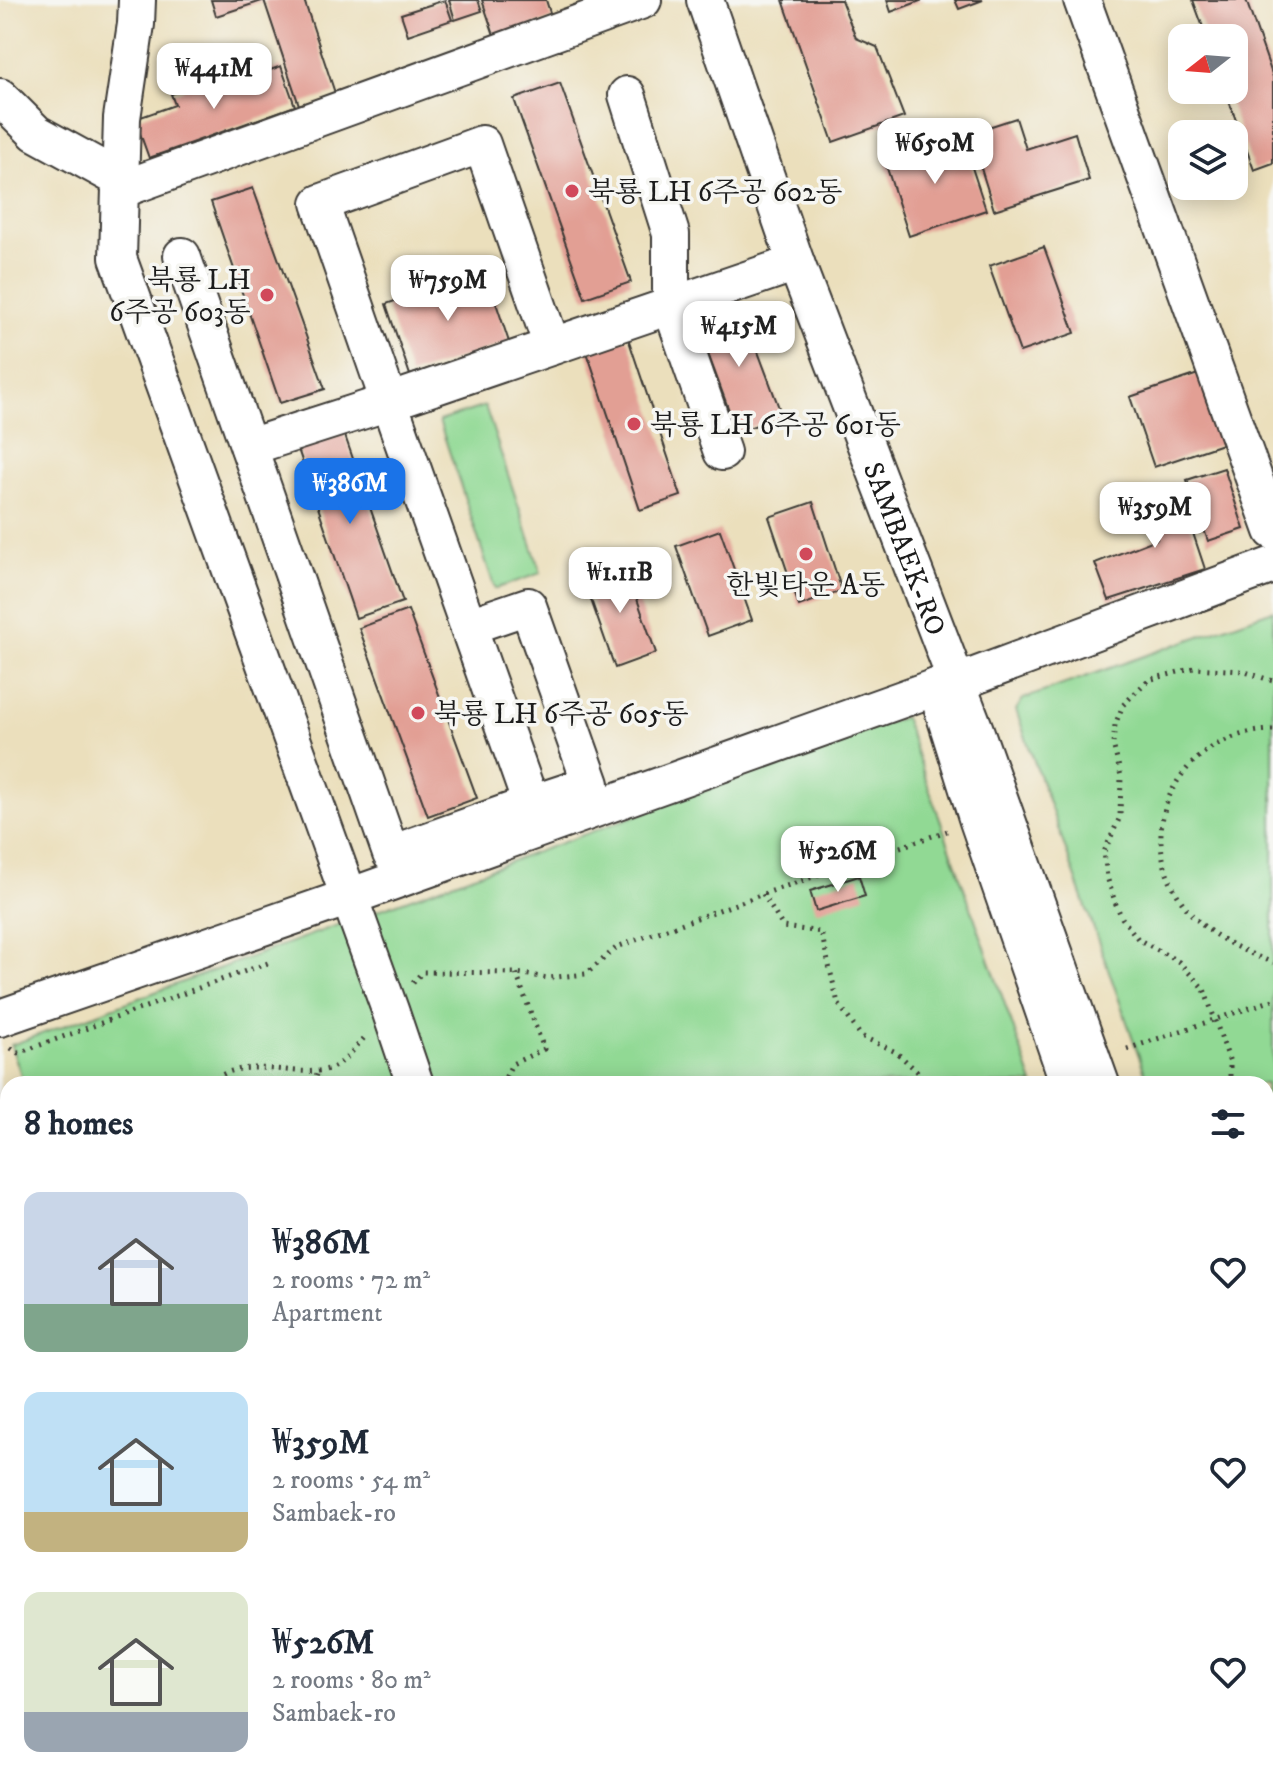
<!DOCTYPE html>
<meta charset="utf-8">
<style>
:root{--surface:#fff;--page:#f2f2f3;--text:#1f2937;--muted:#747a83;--accent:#1a73e8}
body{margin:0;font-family:"IM FELL DW Pica","Noto Serif KR",serif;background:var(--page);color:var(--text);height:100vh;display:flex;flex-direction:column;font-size:30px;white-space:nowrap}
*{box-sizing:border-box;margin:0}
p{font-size:26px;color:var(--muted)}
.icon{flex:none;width:44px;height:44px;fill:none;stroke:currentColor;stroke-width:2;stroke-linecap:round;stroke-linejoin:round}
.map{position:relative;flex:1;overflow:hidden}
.sheet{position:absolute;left:0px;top:1076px;width:1274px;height:714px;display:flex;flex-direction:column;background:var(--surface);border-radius:24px 24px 0 0;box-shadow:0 4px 20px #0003}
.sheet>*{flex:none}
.needle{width:52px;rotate:253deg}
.buttons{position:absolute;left:1168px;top:24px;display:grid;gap:16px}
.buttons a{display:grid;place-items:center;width:80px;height:80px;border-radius:16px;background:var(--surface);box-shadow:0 4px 20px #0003;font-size:40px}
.price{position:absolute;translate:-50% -68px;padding:0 18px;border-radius:16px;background:#fff;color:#222;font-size:26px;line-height:52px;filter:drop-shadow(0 2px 4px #0008)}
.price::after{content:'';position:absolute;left:50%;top:48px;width:24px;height:18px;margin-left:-12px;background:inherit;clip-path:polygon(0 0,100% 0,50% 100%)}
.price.active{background:var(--accent);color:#fff}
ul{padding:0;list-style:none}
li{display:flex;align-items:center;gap:24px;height:200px;padding:0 24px}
li span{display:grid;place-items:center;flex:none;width:224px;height:160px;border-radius:16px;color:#555}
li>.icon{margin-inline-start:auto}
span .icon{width:96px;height:96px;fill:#fffc;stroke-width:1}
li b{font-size:34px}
h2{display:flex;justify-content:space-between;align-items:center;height:96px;padding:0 24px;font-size:34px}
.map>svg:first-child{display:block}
.green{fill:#91d994;stroke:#567a58;stroke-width:2}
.building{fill:#e29f94}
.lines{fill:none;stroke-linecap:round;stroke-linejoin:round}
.minor-casing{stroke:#3b3934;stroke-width:40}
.path{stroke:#3b3934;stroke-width:5;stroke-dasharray:2 6;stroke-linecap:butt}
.minor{stroke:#fff;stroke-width:36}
.poi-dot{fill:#d1495b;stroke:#f6f6f2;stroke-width:3}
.labels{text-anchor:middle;stroke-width:7;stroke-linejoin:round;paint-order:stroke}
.poi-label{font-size:28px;fill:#1c1c1c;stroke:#f6f6f2;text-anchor:start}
.street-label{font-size:28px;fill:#1c1c1c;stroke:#f6f6f2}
</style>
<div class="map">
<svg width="1273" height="1789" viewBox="0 0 1273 1789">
<rect width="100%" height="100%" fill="#f6f6f2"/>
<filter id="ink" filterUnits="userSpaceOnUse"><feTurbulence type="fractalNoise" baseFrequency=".0125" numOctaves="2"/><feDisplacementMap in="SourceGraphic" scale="16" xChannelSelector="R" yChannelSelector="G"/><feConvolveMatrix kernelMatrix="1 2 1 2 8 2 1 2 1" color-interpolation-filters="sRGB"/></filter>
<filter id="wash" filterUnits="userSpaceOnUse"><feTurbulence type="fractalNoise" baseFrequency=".006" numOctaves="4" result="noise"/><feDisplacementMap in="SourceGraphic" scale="32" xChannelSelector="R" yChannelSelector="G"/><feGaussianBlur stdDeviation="1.8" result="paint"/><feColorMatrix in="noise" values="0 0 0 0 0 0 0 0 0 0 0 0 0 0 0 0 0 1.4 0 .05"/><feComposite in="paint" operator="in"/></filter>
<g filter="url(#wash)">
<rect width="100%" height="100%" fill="#ebdfbc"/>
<g class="green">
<polygon points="485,406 541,573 495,589 439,421"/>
<polygon points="1273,610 1273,1210 1266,1212 1266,1084 1149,1084 1016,710 1023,699"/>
<polygon points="904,717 1033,1084 24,1084 11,1045"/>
</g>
<g id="blocks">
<g class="building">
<polygon points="211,0 262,0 262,1 216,16"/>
<polygon points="264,0 304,0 335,93 299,105"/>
<polygon points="445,0 452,20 408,35 401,14"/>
<polygon points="449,0 478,0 482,11 455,20"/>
<polygon points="482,0 546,0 552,19 495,38"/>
<polygon points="783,0 841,0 856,38 877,47 904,117 833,142"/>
<polygon points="887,0 923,0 891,12"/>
<polygon points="955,0 983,0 959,9"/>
<polygon points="1193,0 1246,0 1273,77 1273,163 1254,170 1225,90 1234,90 1234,38 1207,38"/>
<polygon points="281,66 295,106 149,158 135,119 175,105 171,94 210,79 214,91"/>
<polygon points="560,83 631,282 585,298 514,99"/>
<polygon points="1016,118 1026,149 1075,133 1089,180 994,210 970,133"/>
<polygon points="962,137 986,210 909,236 885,162"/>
<polygon points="253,188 325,389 280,403 211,202"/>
<polygon points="1044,247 1075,333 1020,352 989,266"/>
<polygon points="485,270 509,342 410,375 386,304"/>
<polygon points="741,306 782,416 737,432 696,321"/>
<polygon points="628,338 681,496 640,510 587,352"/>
<polygon points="1213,369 1237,439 1154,467 1130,397"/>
<polygon points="344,433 403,602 356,618 298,449"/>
<polygon points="1224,468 1244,529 1208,541 1187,480"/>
<polygon points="1177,485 1205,569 1109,600 1095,563 1157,539 1142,497"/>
<polygon points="813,502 842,591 799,606 769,517"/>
<polygon points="720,530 752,620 708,636 676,546"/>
<polygon points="624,562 656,653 615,668 583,577"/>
<polygon points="408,610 477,798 428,816 359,628"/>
<polygon points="859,876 865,896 816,911 810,891"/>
</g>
</g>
</g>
<g filter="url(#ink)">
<use href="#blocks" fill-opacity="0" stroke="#3b3934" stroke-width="2"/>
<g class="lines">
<g class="minor-casing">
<g id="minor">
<polyline points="137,0 136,24 122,118 118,258 390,1010 415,1084"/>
<path id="s1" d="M705,0L796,263L975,730L1101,1084"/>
<polyline points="1082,0 1273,531"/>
<polyline points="627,95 671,234 671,306 722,452"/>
<polyline points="0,97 36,133 120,179"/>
<polyline points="120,190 643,0"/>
<polyline points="182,256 391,854 531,804 389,402 796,263"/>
<polyline points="249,447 389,402 320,203 482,144 552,346"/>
<polyline points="469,626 528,606 591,784 531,804"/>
<polyline points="0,1018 349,897 936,687"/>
<polyline points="1069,1084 978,821 936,687 956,683 1273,565"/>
<polyline points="1266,1281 1273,1278"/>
<polyline points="1266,1418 1273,1439"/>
<polyline points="1266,1551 1273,1572"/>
<polyline points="1266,1654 1273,1675"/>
<polyline points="665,1782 668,1789"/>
<polyline points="1263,1782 1266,1789"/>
</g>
</g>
<g class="path">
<path d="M1273,730C1182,732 1129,825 1182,902C1203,934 1239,949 1273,963"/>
<polyline points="763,894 783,927 821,932 838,1003 861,1036 896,1052 931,1084"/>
<polyline points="413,983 422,972 516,973 548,978 586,974 617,947 763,894 947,831"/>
<polyline points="11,1048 18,1053 268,963"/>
<polyline points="1127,1049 1273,1000"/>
<path d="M210,1084C241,1051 300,1082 334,1067C346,1061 357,1045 366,1036"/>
<polyline points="314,1084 318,1071"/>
<polyline points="502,1084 512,1064 544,1049 516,973"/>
<polyline points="1230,1084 1230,1062 1204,989 1179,962 1138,939 1122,918 1115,902 1107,877 1104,852 1120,817 1121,776 1113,744 1115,725 1123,705 1148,680 1194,668 1242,671 1273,681"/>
<polyline points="1266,1160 1273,1157"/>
</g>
<use href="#minor" class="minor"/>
</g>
</g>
<g class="poi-dot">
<circle cx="572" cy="191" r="8"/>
<circle cx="267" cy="295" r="8"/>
<circle cx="634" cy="424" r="8"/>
<circle cx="806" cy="554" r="8"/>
<circle cx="418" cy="713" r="8"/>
</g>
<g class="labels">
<g class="poi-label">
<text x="588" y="201">북룡 LH 6주공 602동</text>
<text x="251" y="289" text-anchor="end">북룡 LH<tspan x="251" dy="32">6주공 603동</tspan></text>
<text x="650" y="434">북룡 LH 6주공 601동</text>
<text x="806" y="594" text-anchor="middle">한빛타운 A동</text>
<text x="434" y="723">북룡 LH 6주공 605동</text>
</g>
<g class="street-label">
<text dy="10" stroke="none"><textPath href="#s1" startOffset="584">SAMBAEK-RO</textPath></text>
</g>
</g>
</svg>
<div class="buttons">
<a><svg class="needle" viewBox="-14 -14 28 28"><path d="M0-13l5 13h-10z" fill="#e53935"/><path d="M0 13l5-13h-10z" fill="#747a83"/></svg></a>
<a><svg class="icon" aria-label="layers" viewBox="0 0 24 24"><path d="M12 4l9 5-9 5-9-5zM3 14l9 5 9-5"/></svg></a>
</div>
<b class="price" style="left:214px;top:111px">₩441M</b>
<b class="price" style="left:935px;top:186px">₩650M</b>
<b class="price" style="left:448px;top:323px">₩759M</b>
<b class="price" style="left:739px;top:369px">₩415M</b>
<b class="price active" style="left:350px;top:526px">₩386M</b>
<b class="price" style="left:1155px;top:550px">₩359M</b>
<b class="price" style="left:620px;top:615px">₩1.11B</b>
<b class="price" style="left:838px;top:894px">₩526M</b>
<section class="sheet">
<h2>8 homes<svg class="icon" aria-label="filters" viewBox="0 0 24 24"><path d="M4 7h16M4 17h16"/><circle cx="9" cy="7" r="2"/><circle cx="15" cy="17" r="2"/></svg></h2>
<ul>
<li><span style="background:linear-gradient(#c9d6e8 70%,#7fa58c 0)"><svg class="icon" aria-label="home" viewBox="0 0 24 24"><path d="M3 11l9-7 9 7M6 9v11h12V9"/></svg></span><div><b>₩386M</b><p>2 rooms · 72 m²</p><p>Apartment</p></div><svg class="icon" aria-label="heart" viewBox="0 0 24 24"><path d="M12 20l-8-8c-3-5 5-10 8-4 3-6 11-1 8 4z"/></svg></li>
<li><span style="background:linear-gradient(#bfe0f5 75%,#c2b280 0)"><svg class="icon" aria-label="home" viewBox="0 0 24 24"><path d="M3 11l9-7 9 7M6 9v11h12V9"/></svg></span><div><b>₩359M</b><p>2 rooms · 54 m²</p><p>Sambaek-ro</p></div><svg class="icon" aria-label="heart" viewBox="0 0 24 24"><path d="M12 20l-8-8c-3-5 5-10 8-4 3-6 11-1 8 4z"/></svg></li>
<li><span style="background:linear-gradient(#dfe7d0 75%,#9aa5b1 0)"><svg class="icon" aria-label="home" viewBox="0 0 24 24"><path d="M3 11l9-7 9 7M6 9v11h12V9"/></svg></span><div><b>₩526M</b><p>2 rooms · 80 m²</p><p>Sambaek-ro</p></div><svg class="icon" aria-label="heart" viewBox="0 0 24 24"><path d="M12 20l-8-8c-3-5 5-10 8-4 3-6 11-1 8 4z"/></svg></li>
</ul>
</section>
</div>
